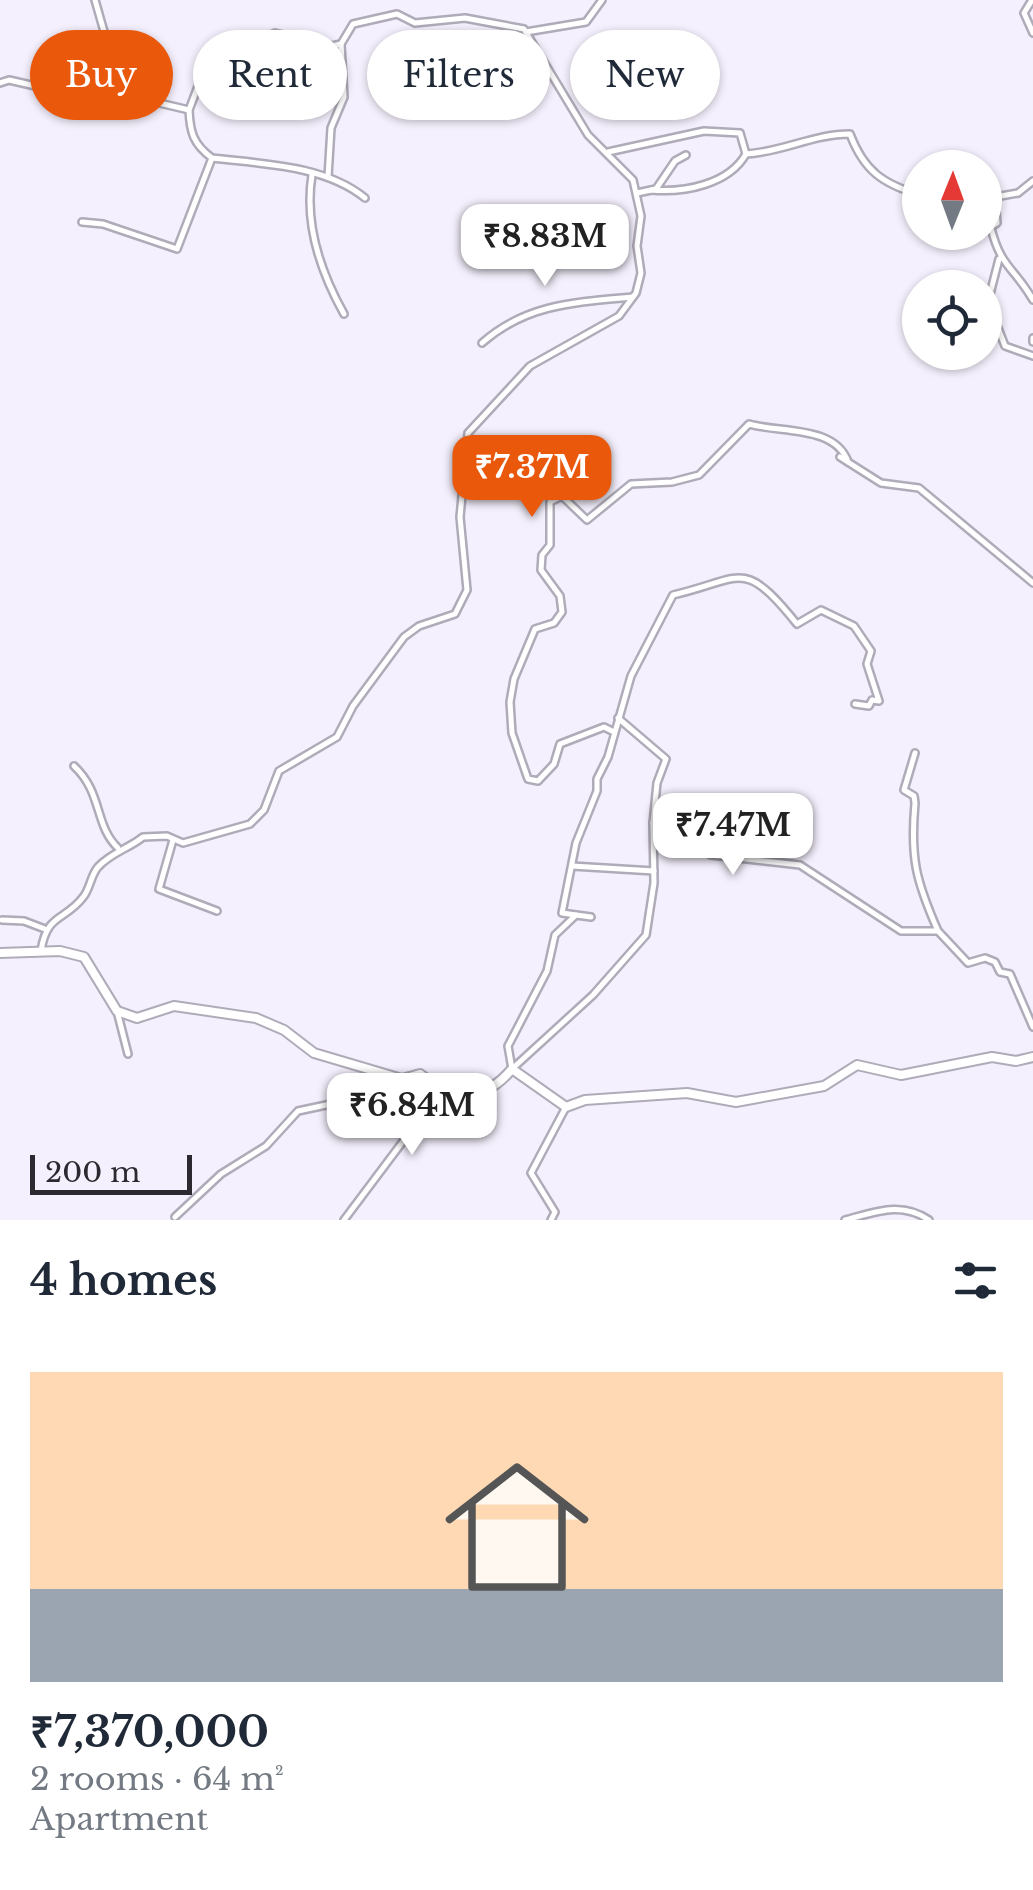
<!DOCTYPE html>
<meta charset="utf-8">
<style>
:root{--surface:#fff;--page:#f6f6f7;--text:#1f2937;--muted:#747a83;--accent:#ea580c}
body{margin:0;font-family:"Libre Baskerville",serif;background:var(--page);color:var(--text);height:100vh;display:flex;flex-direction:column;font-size:38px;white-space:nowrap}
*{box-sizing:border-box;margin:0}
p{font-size:32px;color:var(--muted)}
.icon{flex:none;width:55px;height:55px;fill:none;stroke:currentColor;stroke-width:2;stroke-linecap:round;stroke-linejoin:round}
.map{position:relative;height:1220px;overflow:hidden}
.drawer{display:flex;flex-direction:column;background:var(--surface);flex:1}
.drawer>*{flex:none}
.hud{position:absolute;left:30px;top:30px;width:975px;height:90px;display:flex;gap:20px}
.needle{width:65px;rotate:1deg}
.fabs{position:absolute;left:902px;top:150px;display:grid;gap:20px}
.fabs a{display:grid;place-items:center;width:100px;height:100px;border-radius:50%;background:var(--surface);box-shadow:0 2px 8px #0004;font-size:50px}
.scale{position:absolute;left:30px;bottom:25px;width:162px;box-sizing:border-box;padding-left:10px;border:5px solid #2c2a30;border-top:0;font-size:28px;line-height:35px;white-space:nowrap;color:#2c2a30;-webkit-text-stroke:8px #f5f0fd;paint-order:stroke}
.price{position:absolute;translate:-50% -85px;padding:0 22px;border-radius:20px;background:#fff;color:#222;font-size:32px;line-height:65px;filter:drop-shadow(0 2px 5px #0008)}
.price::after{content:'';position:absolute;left:50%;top:60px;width:30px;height:22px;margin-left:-15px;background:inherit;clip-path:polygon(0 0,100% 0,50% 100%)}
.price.current{background:var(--accent);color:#fff}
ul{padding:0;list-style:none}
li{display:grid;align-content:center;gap:20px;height:530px;padding:0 30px}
li span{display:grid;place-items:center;height:310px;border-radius:0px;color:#555}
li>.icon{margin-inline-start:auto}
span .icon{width:180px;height:180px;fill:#fffc;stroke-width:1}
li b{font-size:42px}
h2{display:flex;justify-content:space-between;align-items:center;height:120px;padding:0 30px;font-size:42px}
.pill{padding:0 35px;border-radius:45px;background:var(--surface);box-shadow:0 2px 8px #0004;font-size:35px;line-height:90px}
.pill.current{background:var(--accent);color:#fff}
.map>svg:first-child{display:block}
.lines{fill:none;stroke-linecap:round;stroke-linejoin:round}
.minor-casing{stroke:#b0abb8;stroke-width:10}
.secondary-casing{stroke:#b0abb8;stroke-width:12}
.minor{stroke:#fff;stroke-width:5}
.secondary{stroke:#fff;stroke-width:8}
</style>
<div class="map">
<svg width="1033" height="1220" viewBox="0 0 1033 1220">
<rect width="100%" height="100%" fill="#f5f0fd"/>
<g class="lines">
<g class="minor-casing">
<g id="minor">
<polyline points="95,0 107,42 103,92"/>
<polyline points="1032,0 1024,13 1033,33"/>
<polyline points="526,32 586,22 602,0"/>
<path d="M0,83L9,80L53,90L79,84L189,110L205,68L275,33L332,46L341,44L353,24L397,14L415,23L465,18L524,29L588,135L633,180L641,216L637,246L641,273L636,293L619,316L530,366L468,433L460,517L467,590L455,614L419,626L404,637L353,706L337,737L279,771L264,810L250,824L183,843L167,836L143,837C128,849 112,852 98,867C91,875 90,888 84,896C65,922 47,912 41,951"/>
<path d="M189,110C190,132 193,144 212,158C262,164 325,165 365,198"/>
<path d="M608,152L704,131L740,133L746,154C783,152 813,134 850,134C864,171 883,184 920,195"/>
<path d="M312,175C304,224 320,271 344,314"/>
<polyline points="328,177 331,128 344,97 341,44"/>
<path d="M651,190C685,193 729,184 746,154"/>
<polyline points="637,193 656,189 675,161 686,155"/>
<polyline points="82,222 103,224 177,249 212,158"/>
<path d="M985,225L991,228C1001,268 1014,267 1033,300"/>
<polyline points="991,227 997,223 995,197 1018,193 1033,181"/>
<polyline points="999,259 988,302 1005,346 1033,356"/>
<polyline points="1033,338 1033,342"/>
<path d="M482,343C526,304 576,302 632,297"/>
<polyline points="840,457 881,483 919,488 1033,583"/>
<polyline points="618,718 666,759 657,783 653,823"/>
<path d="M614,732L604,727L560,744L554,764L538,781L528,779L512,733L510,702L514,679L535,629L554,623L562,612L560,596L541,570L542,555L550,545V502L562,496L587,520L631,484L672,482L699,475L749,424C780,433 835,425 848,462"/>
<path d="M915,753L904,790L914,796L915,803C910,858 916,881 938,931"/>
<path d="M74,766C103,793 94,825 118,848"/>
<polyline points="173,840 159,889 217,911"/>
<polyline points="572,866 654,871"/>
<path d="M576,915L562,913L576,843L597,791V779L608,757L631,676L673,595C743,579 742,556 797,624L821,610L854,626L871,651L867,664L879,701L872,700L869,706L855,704"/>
<polyline points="591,917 576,915 555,935 547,971 508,1046 512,1069 593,995 646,935 654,883 653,823 711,855 800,865 901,931 938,931 968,963 985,958 995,962 1000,972 1010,974 1033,1027"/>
<polyline points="2,920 24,921 45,929"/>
<polyline points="117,1011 128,1054"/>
<polyline points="175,1217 221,1174 266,1146 298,1111 340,1102 410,1106"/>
<polyline points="344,1220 416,1124 407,1078"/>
<polyline points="551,1220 555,1212 531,1173 566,1107"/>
<path d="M845,1220C876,1212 901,1201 929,1220"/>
</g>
</g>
<g class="secondary-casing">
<path id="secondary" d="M0,953L60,951L84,957L117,1011L137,1018L174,1006L256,1018L284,1030L314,1053L402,1079L420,1074C454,1101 483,1103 512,1069L566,1107L585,1100L687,1093L736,1102L824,1086L857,1065L901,1075L992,1057L1016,1061L1033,1057"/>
</g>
<use href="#minor" class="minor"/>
<use href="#secondary" class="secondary"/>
</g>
</svg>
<div class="fabs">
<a><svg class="needle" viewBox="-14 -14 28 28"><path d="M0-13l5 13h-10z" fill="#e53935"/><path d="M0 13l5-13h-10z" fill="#747a83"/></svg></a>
<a><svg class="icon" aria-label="locate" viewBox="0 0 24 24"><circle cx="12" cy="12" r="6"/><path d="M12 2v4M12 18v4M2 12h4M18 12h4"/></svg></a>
</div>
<div class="scale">200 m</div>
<b class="price" style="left:545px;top:289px">₹8.83M</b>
<b class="price current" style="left:532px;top:520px">₹7.37M</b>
<b class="price" style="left:733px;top:878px">₹7.47M</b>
<b class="price" style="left:412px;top:1158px">₹6.84M</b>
<div class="hud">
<a class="pill current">Buy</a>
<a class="pill">Rent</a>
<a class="pill">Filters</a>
<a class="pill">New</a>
</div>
</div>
<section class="drawer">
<h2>4 homes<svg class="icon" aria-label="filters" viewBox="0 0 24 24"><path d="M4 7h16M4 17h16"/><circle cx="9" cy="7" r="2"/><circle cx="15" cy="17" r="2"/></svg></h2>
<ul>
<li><span style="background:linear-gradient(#ffd9b3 70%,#9aa5b1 0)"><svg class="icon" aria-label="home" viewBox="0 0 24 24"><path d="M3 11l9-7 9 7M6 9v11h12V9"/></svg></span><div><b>₹7,370,000</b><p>2 rooms · 64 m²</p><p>Apartment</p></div></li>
</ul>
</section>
